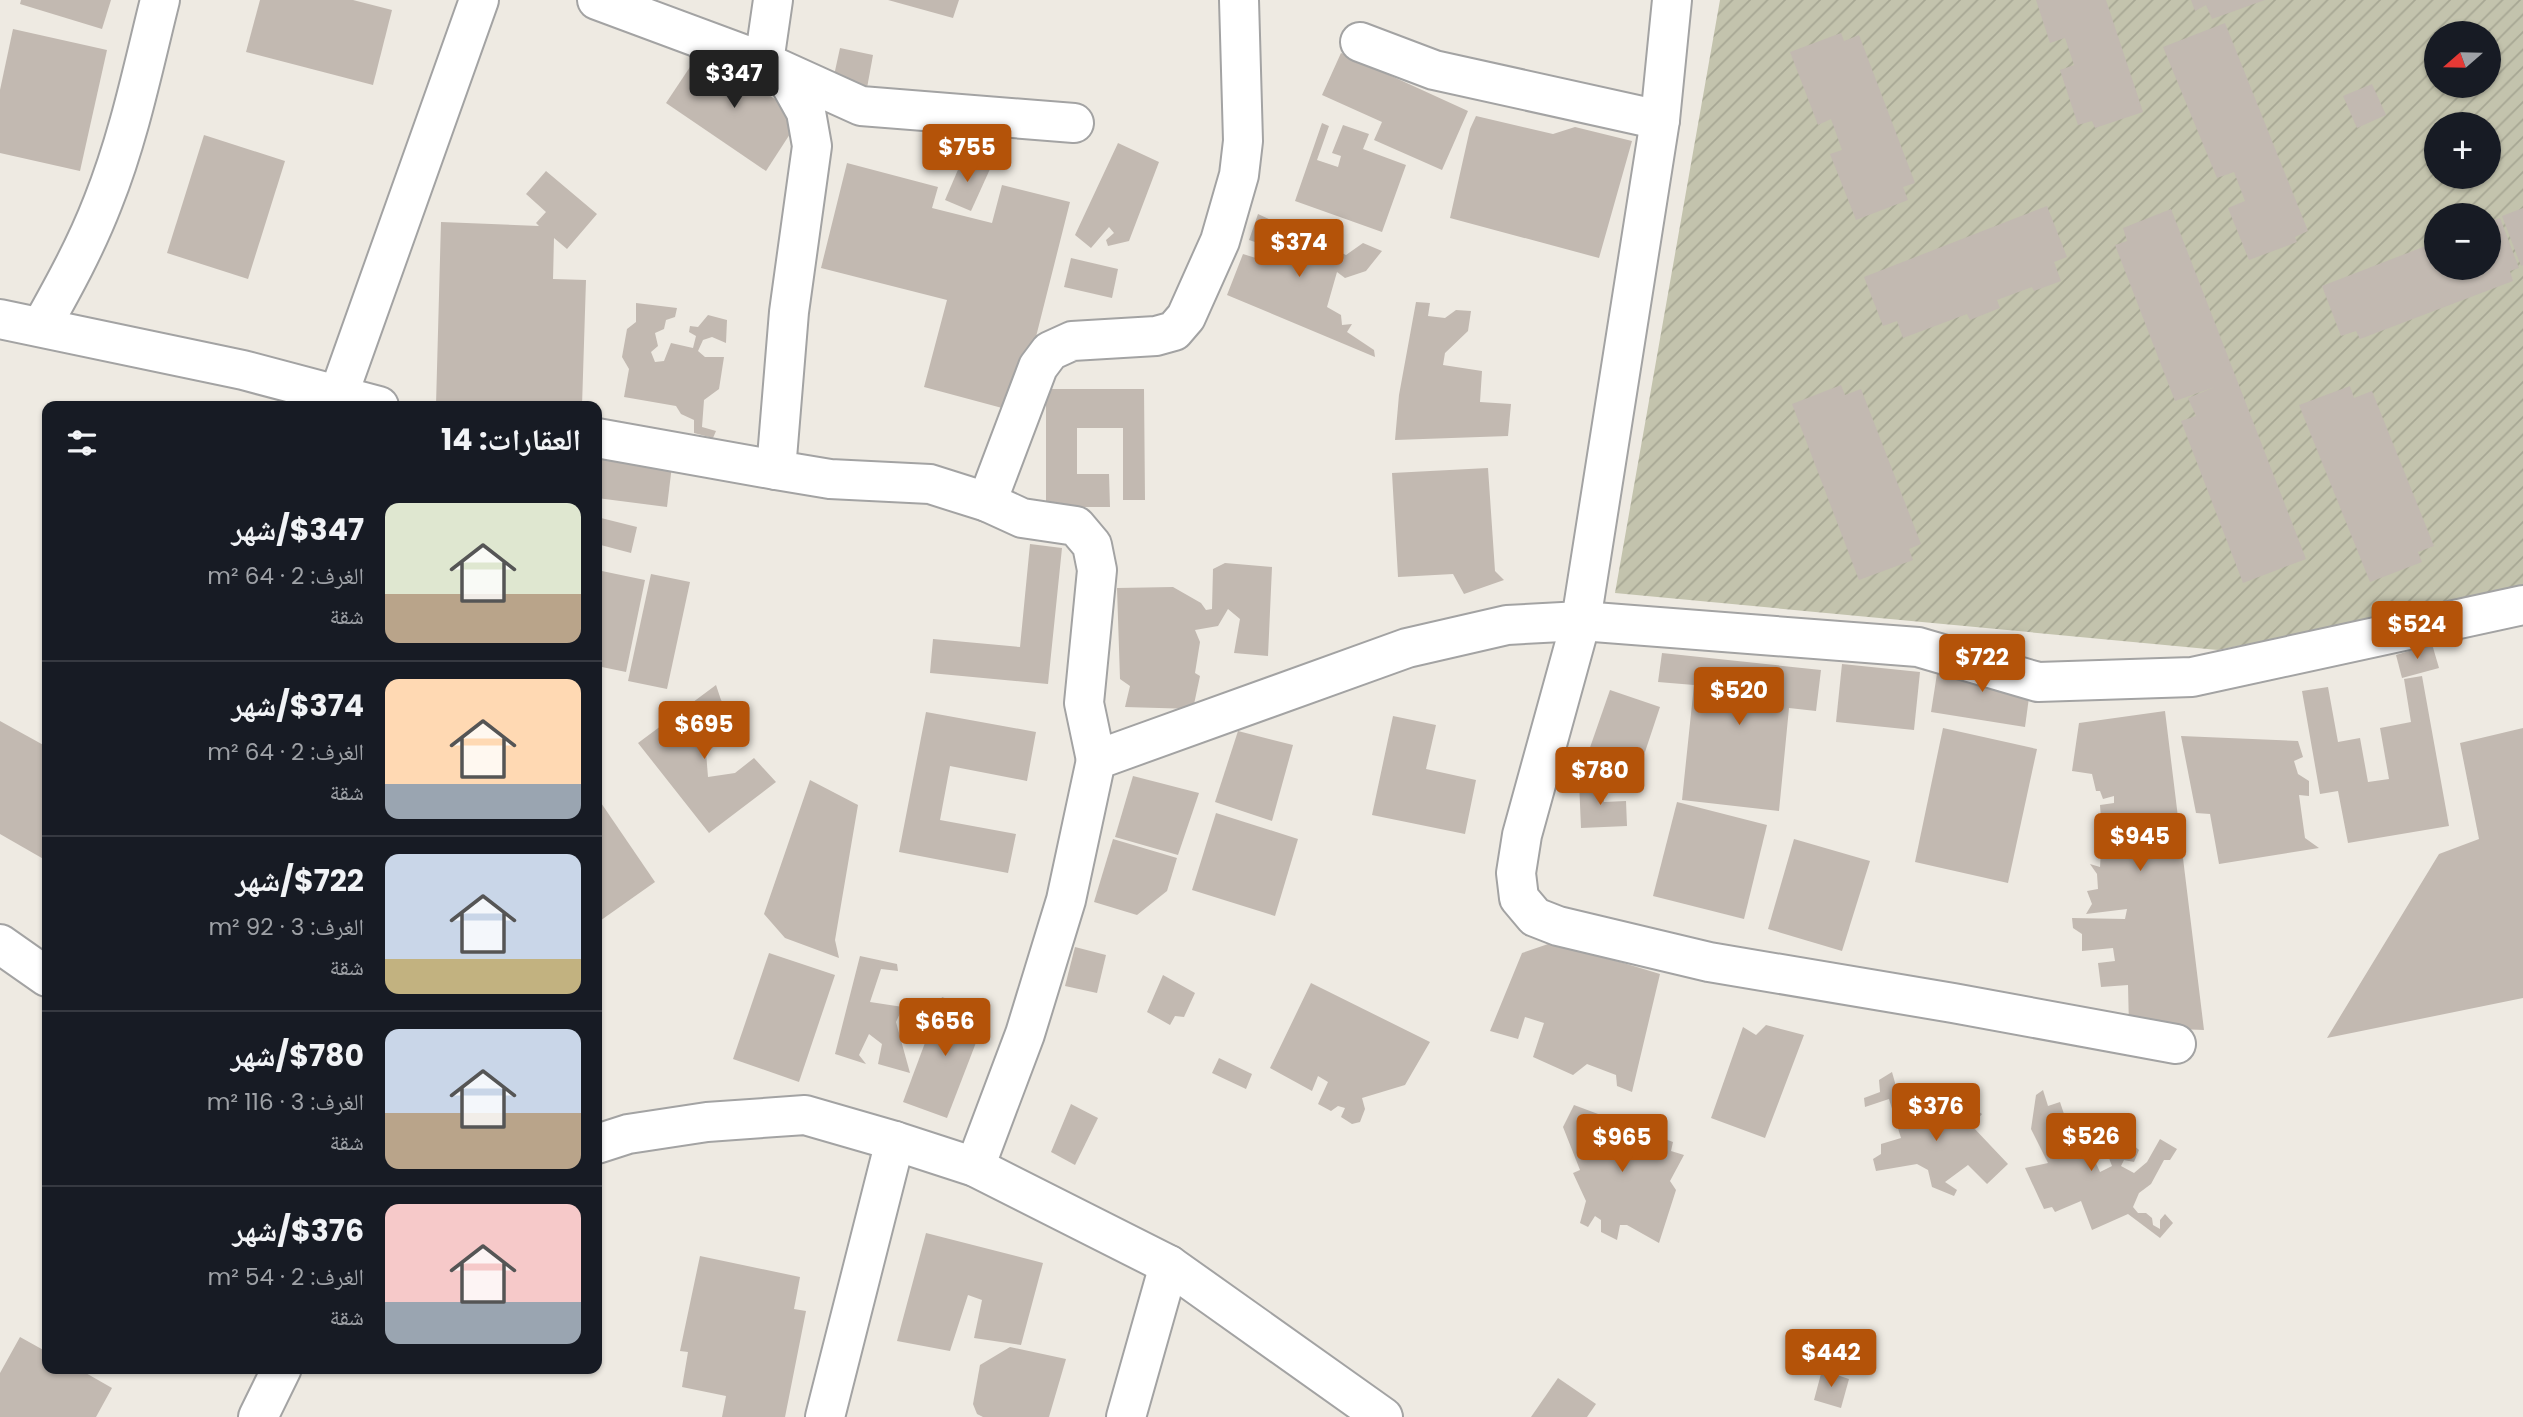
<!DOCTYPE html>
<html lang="ar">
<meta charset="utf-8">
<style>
:root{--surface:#171b24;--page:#242831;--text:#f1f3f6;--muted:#9ea1a6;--line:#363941;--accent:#b45309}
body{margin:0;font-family:Poppins,"Noto Naskh Arabic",sans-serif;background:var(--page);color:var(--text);direction:rtl;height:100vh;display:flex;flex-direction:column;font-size:26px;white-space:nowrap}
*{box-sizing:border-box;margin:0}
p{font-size:23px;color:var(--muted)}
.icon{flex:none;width:38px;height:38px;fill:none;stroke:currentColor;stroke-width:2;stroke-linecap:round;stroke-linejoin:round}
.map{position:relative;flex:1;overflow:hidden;direction:ltr}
.drawer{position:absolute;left:42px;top:401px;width:560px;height:973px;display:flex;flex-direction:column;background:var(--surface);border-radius:14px;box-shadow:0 2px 5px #0004;direction:rtl}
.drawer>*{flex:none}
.needle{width:46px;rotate:250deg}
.tools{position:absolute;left:2424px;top:21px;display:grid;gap:14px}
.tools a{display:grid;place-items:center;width:77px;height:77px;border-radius:50%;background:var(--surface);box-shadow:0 2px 5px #0004;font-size:35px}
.price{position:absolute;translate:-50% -60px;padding:0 16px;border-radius:7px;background:var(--accent);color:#fff;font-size:23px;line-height:46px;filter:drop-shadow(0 2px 4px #0008)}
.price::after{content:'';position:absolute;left:50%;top:42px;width:21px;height:16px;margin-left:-10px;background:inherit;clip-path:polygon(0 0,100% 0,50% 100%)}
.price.current{background:#222;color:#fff}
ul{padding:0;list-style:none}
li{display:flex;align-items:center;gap:21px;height:175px;padding:0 21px}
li+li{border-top:2px solid var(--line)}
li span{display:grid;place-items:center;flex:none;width:196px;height:140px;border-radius:14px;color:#555}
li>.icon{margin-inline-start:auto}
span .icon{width:84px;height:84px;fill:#fffc;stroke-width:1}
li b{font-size:30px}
h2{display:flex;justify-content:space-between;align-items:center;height:84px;padding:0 21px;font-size:30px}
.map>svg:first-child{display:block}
.construction{fill:url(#construction-furrows);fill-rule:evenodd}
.building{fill:#c2b9b1}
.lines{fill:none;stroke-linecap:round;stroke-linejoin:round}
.minor-casing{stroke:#a3a3a3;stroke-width:42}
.minor{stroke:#fff;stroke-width:38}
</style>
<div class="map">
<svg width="2523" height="1417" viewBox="0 0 2523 1417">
<defs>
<pattern id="construction-furrows" width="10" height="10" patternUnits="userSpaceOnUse" patternTransform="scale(1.75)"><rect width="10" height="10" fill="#c3c3ad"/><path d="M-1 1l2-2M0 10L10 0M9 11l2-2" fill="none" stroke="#a7a794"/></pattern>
</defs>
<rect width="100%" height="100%" fill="#eeeae2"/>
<path class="construction" d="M1720,0H2523V589L2218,650L1615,593ZM2436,33H2488V86H2436ZM2436,124H2488V177H2436ZM2436,215H2488V268H2436Z"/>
<g class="building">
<polygon points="21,0 111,0 102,29 20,4"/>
<polygon points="260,0 353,0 392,10 373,85 246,52"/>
<polygon points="888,0 959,0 953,18"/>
<polygon points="2036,0 2106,0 2143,112 2095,128 2092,121 2078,125 2060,70 2074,65 2065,38 2050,43"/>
<polygon points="2191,0 2265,0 2212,19 2206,5 2195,11"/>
<polygon points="2225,23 2308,231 2295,237 2297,242 2249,260 2228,208 2245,201 2234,172 2217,178 2163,47"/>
<polygon points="13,29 107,50 80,171 0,153 0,90"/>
<polygon points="1841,33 1844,41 1859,35 1915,183 1903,187 1908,200 1856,220 1830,154 1842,150 1831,119 1818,125 1790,52"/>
<polygon points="840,48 873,55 867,88 833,80"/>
<polygon points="702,49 801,117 766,171 666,103"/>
<polygon points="1341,53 1468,111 1442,170 1374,140 1382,122 1322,95"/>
<polygon points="2372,84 2386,115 2357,128 2343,96"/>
<polygon points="1476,116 1553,134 1575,127 1632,141 1599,258 1450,218 1470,129"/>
<polygon points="1322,123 1329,126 1317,160 1338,167 1341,156 1332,153 1343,125 1369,134 1363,149 1406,165 1382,232 1295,201"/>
<polygon points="204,135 285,161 248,279 167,253"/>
<polygon points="1118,143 1159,162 1129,241 1108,246 1106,240 1114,233 1109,227 1091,248 1075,235"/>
<polygon points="963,158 990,169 971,211 945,200"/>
<polygon points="847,163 938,187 932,208 992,223 1002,185 1070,202 1017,412 924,387 947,300 821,268"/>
<polygon points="546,171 597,214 567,249 554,238 553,279 586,280 582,406 436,405 441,222 539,226 536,223 546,212 526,194"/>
<polygon points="2047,206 2067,257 2054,262 2061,281 2034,291 2032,287 1997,300 2000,308 1970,320 1967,314 1903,338 1897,321 1883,326 1864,277"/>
<polygon points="2523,208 2523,265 2521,266 2502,216"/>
<polygon points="2171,209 2306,559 2243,583 2181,421 2196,416 2188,398 2215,387 2175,401 2115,245 2127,241 2123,228"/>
<polygon points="1258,214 1346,255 1363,243 1382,251 1366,271 1345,278 1337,272 1327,307 1341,315 1342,325 1352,324 1347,332 1374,350 1375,357 1227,295 1243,254 1259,259 1264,245 1249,240"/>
<polygon points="2500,218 2519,268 2510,271 2513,281 2360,339 2356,331 2341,336 2322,286 2436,242 2436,268 2488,268 2488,222"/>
<polygon points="1071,258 1118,269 1112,298 1064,287"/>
<polygon points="1416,302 1430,303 1428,316 1445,318 1456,310 1471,311 1468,331 1445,353 1443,365 1482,371 1480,402 1511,404 1508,436 1395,440 1399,395"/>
<polygon points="636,303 677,308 675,317 666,320 664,329 655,333 658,346 651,352 655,362 664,361 671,343 693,348 696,336 689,332 690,326 698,327 708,315 727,320 726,343 712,337 703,340 698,351 705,357 724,357 719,389 704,400 702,427 716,431 713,438 694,433 694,420 681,414 676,406 624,397 629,369 622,357 627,329 636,322"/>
<polygon points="1841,385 1845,395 1861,389 1921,544 1909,549 1913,560 1859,580 1792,404"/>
<polygon points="2350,386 2354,398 2372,391 2434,546 2418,552 2422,562 2370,582 2299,405"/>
<polygon points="1046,389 1144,389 1145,500 1123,500 1123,428 1077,428 1077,474 1109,474 1110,507 1046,507"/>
<polygon points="597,447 673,457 667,507 597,498"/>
<polygon points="1488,468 1495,571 1504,580 1464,594 1453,574 1398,577 1392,473"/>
<polygon points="597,517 637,527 631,553 597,544"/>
<polygon points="1030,544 1062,548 1048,684 930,673 933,639 1020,647"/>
<polygon points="1225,563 1272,567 1268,656 1234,653 1240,619 1228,609 1218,626 1195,630 1200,642 1195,673 1200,676 1193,709 1125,707 1130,686 1120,679 1117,588 1173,587 1201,603 1206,610 1212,609 1213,569"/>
<polygon points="597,570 645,580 626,672 597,666"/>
<polygon points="651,574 690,582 667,689 628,681"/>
<polygon points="2432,644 2439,668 2402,678 2396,655"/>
<polygon points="1662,653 1821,670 1816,711 1789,708 1779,811 1682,800 1694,685 1658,682"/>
<polygon points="1939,661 2032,675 2025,727 1931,712"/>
<polygon points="1842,664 1920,672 1914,730 1836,722"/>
<polygon points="2422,676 2449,826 2348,843 2338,791 2320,794 2302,691 2328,687 2338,742 2360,738 2368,782 2389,779 2380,728 2411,722 2404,679"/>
<polygon points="716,685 721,700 739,725 728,737 706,752 708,777 735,773 754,758 776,782 709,833 638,743"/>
<polygon points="1610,690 1660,707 1637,776 1586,759"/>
<polygon points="2165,711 2204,1030 2129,1027 2128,985 2101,987 2098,963 2115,961 2113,948 2082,951 2082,934 2073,928 2072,918 2125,919 2127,909 2086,914 2092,904 2087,891 2098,889 2097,874 2090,864 2100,867 2102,833 2100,805 2114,803 2114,796 2103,799 2100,791 2096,791 2092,774 2072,771 2079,723"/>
<polygon points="926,712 1036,732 1027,781 950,766 940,820 1016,834 1008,873 899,852"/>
<polygon points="1393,716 1436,725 1426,769 1476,780 1465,834 1372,815"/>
<polygon points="0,721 47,747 47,861 0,834"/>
<polygon points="1943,728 2037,749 2008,883 1915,862"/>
<polygon points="2523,728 2523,998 2327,1038 2439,854 2479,839 2460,743"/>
<polygon points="1238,731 1293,745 1272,821 1215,802"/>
<polygon points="2181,736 2298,741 2303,757 2294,761 2298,774 2309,781 2309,796 2299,795 2305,838 2319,848 2219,864 2210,814 2196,813"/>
<polygon points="1133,776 1199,793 1178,855 1115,837"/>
<polygon points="1603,779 1604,802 1626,801 1627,826 1581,828 1579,781"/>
<polygon points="810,780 858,805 835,940 839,958 785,938 764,914"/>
<polygon points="597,797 655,882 597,923"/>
<polygon points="1677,802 1767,825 1744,919 1653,896"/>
<polygon points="1216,813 1298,839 1275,916 1192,890"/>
<polygon points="1113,839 1177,858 1167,891 1137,915 1094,902"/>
<polygon points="1794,839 1870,861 1842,951 1768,929"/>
<polygon points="1554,942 1660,974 1632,1092 1617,1086 1616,1075 1587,1064 1573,1075 1533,1057 1544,1023 1525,1017 1518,1039 1490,1031 1522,953"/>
<polygon points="1075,947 1106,955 1097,993 1065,986"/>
<polygon points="769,953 835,975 799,1082 733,1059"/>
<polygon points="860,956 897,964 898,971 881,969 870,1002 903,1007 896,1022 910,1073 878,1064 882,1044 869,1034 859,1055 866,1064 835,1054"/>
<polygon points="1163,975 1195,993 1184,1017 1175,1016 1170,1025 1147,1012"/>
<polygon points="1311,983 1430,1042 1405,1085 1362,1098 1365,1109 1360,1122 1352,1124 1341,1117 1345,1108 1338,1106 1331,1111 1318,1104 1328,1082 1318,1076 1312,1091 1270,1068"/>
<polygon points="942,997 987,1014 947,1118 903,1102"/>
<polygon points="1766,1025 1804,1035 1765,1138 1711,1118 1743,1027 1756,1035"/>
<polygon points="1219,1058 1252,1074 1246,1089 1212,1073"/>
<polygon points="1892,1072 1905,1118 1925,1118 1931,1126 1940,1125 1965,1102 1982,1114 1972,1126 2008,1164 1987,1184 1968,1165 1945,1182 1957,1190 1954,1196 1932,1187 1928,1170 1917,1164 1876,1171 1873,1159 1881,1154 1881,1144 1901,1138 1889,1099 1865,1107 1864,1098 1880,1092 1879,1080"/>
<polygon points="2043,1090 2048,1106 2060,1102 2064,1114 2069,1117 2058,1121 2065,1133 2063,1140 2056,1145 2064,1157 2075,1157 2068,1139 2082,1133 2100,1172 2112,1166 2104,1145 2122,1141 2131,1143 2139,1150 2134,1162 2124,1160 2121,1166 2134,1173 2147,1162 2160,1139 2177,1149 2170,1160 2164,1160 2151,1184 2139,1193 2133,1207 2138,1213 2146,1213 2152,1218 2153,1225 2160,1229 2160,1220 2165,1214 2173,1223 2160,1238 2128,1214 2092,1230 2081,1201 2055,1212 2052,1207 2044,1209 2025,1168 2048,1163 2031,1129 2036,1095"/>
<polygon points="1071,1104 1098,1118 1075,1165 1051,1152"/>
<polygon points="1574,1105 1673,1142 1671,1151 1684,1155 1670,1181 1676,1190 1659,1243 1627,1225 1620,1225 1617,1240 1601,1232 1601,1220 1595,1216 1588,1227 1580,1223 1586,1201 1573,1173 1580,1170 1563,1127"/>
<polygon points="926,1233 1043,1263 1021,1345 974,1338 982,1300 968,1295 950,1351 897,1341"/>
<polygon points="700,1256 800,1277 794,1309 806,1311 785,1417 722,1417 726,1396 682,1387 688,1352 680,1351"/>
<polygon points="20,1337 47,1352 47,1368 77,1368 112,1388 96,1417 0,1417 0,1373"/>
<polygon points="1010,1347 1066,1359 1049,1417 983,1417 977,1414 973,1404 980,1365"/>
<polygon points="1822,1370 1849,1379 1841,1408 1814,1400"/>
<polygon points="1558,1378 1596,1404 1587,1417 1531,1417"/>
</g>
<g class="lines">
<g class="minor-casing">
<g id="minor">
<polyline points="597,0 764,62 861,106 1074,123"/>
<polyline points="773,0 764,62 787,78 806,112 812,146 789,312 776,470 830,479 930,484 987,502 1022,518 1076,526 1092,545 1097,570 1084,703 1096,760"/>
<polyline points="1672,0 1660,120 1581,621 1522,835 1516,873 1519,898 1535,917 1558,926 1709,962 1953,1003 2176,1044"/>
<polyline points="1360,42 1434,70 1660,120"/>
<polyline points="0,319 243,370 379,406"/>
<path d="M41,327C64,286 86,246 103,202C129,137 143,68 160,0"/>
<polyline points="338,396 479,0"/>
<polyline points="597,438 776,470"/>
<polyline points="987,502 1038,367 1050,351 1072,341 1156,336 1174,331 1186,317 1220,241 1239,175 1243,141 1239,0"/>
<polyline points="0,944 47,977"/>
<polyline points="597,1144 628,1134 707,1122 805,1115 895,1141 975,1167 1169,1265 1383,1417"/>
<polyline points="975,1167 1025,1034 1066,900 1096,760 1407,648 1507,625 1581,621 1918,647 2038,682 2192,677 2523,605"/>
<polyline points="258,1417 282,1368"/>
<polyline points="825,1417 895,1141"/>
<polyline points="1126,1417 1169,1265"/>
</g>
</g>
<use href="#minor" class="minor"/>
</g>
</svg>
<div class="tools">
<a><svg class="needle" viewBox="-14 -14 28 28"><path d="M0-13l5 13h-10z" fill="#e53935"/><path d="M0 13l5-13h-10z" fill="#9ea1a6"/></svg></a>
<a>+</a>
<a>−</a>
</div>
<b class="price current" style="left:734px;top:110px">$347</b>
<b class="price" style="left:967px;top:184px">$755</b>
<b class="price" style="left:1299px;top:279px">$374</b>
<b class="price" style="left:2417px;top:661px">$524</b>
<b class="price" style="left:1982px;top:694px">$722</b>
<b class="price" style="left:1739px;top:727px">$520</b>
<b class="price" style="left:704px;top:761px">$695</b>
<b class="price" style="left:1600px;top:807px">$780</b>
<b class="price" style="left:2140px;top:873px">$945</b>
<b class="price" style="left:945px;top:1058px">$656</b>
<b class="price" style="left:1936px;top:1143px">$376</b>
<b class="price" style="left:2091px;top:1173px">$526</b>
<b class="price" style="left:1622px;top:1174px">$965</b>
<b class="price" style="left:1831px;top:1389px">$442</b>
<section class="drawer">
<h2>العقارات: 14<svg class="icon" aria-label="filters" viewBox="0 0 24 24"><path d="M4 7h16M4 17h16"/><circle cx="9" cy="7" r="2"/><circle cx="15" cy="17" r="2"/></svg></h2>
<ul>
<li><span style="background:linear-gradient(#dfe7d0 65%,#b9a48a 0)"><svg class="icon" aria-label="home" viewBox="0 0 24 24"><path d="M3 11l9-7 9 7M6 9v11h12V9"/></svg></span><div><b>$347/شهر</b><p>الغرف: 2 · 64 m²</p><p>شقة</p></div></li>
<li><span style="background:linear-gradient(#ffd9b3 75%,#9aa5b1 0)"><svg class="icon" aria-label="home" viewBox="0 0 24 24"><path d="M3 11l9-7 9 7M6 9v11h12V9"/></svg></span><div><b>$374/شهر</b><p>الغرف: 2 · 64 m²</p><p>شقة</p></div></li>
<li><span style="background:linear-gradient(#c9d6e8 75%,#c2b280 0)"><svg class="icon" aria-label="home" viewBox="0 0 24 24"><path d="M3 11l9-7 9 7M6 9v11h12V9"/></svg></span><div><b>$722/شهر</b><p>الغرف: 3 · 92 m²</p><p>شقة</p></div></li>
<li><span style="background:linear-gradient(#c9d6e8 60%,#b9a48a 0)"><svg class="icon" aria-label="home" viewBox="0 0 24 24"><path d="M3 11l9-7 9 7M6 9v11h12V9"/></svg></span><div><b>$780/شهر</b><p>الغرف: 3 · 116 m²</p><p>شقة</p></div></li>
<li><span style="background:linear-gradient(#f6c9c9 70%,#9aa5b1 0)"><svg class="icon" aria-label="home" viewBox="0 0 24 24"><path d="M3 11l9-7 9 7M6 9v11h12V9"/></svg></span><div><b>$376/شهر</b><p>الغرف: 2 · 54 m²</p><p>شقة</p></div></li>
</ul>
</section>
</div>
